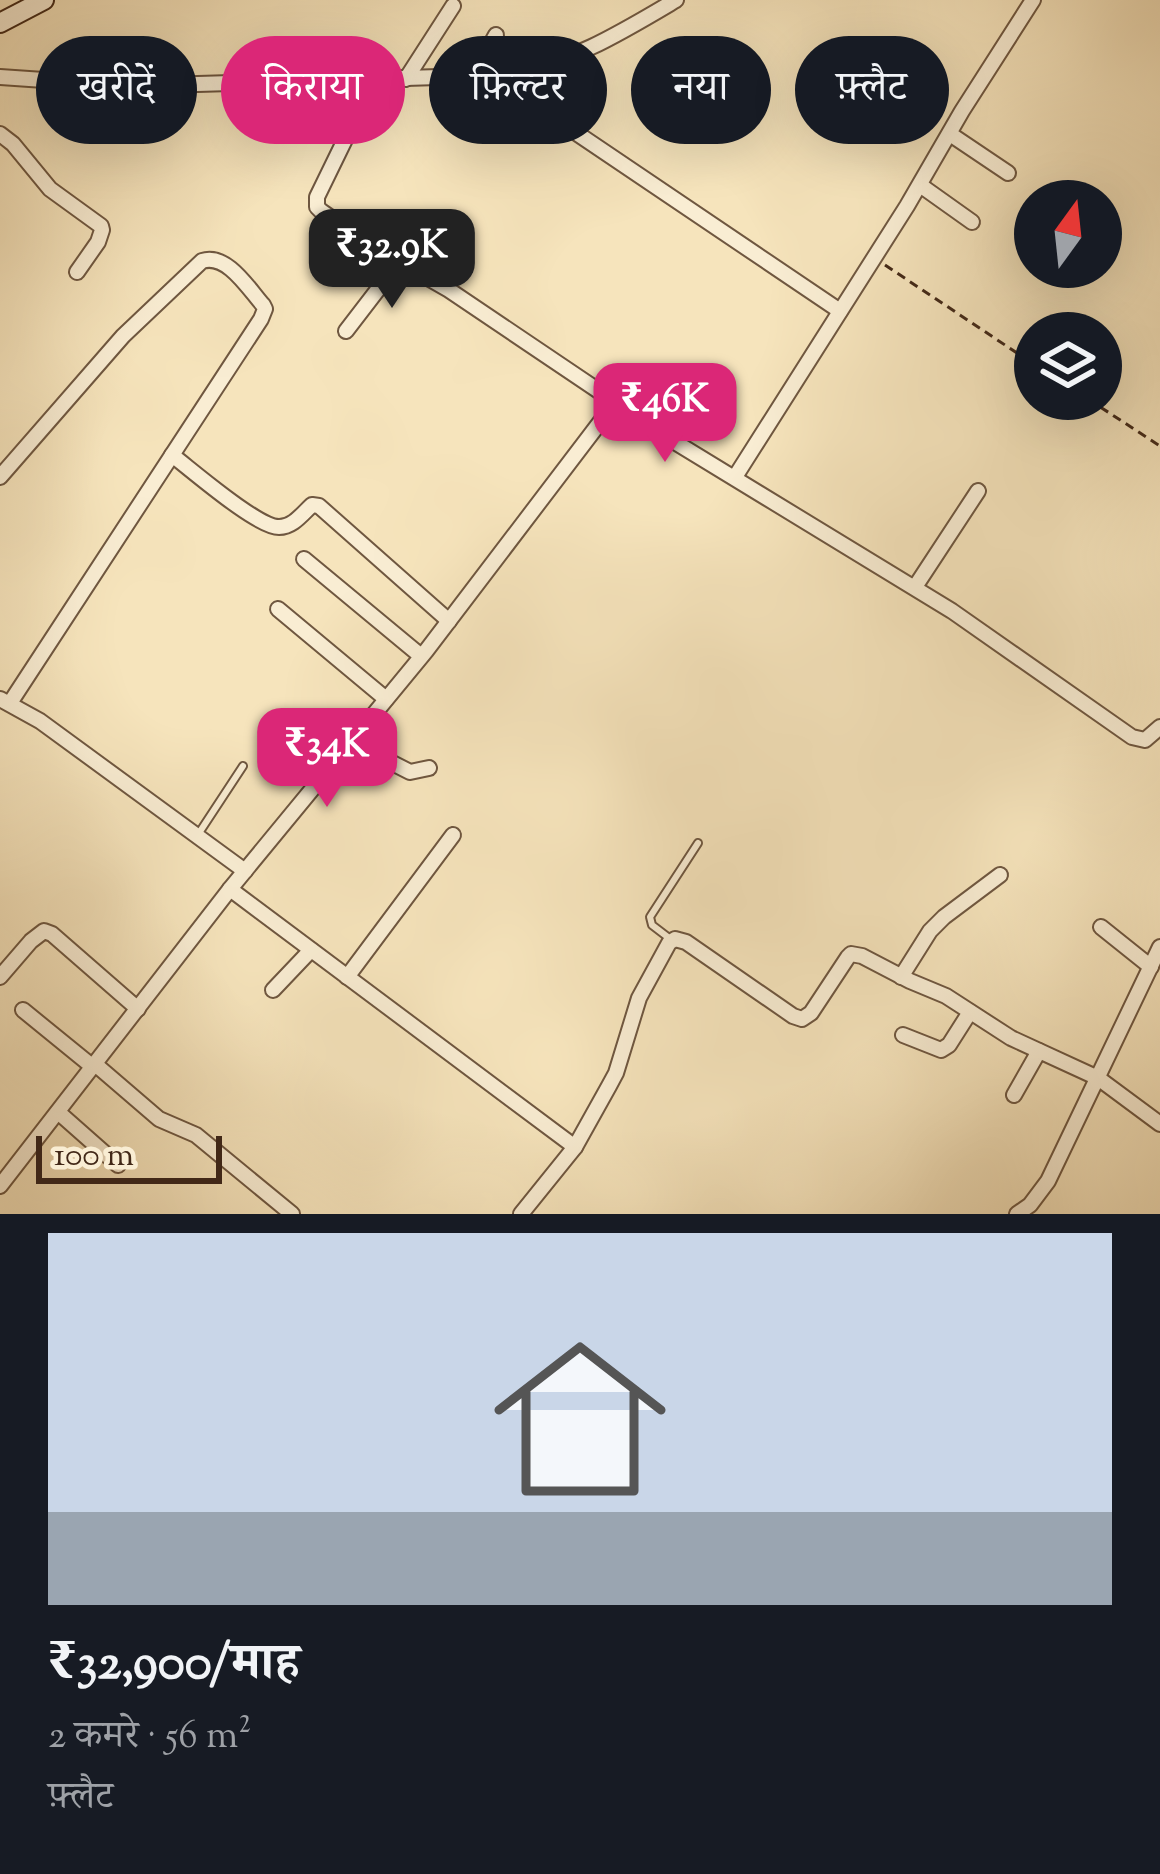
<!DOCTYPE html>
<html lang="hi">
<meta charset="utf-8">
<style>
:root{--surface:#171b24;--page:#20242c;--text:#f1f3f6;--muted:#9ea1a6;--line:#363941;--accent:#db2777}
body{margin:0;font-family:"Sorts Mill Goudy","Noto Serif Devanagari",serif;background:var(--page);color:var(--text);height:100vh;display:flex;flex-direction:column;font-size:45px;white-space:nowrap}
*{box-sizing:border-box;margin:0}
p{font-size:39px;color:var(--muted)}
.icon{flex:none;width:66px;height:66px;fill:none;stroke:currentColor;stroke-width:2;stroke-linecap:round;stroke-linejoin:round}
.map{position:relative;height:1214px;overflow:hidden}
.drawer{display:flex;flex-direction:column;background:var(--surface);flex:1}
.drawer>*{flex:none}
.top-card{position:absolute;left:36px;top:36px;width:1089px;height:108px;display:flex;gap:24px}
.needle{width:78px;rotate:15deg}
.controls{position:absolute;left:1014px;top:180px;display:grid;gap:24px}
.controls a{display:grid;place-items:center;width:108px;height:108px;border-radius:50%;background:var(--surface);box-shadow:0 12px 48px #0002;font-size:60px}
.scale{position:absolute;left:36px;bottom:30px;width:186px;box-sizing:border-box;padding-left:12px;border:6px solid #422817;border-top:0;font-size:33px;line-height:42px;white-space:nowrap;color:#422817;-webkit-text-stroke:9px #f9edd3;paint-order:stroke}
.price{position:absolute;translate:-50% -102px;padding:0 27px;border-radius:24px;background:var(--accent);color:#fff;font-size:39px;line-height:78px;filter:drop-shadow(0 3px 6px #0008)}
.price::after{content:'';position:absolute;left:50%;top:72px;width:36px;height:27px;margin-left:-18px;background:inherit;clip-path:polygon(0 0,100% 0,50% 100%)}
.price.current{background:#222;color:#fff}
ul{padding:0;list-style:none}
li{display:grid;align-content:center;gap:24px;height:636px;padding:0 48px}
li+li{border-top:3px solid var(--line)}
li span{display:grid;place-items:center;height:372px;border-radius:0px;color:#555}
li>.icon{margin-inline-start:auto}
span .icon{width:216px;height:216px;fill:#fffc;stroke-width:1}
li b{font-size:51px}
.pill{padding:0 42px;border-radius:54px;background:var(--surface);box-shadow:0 12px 48px #0002;font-size:42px;line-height:108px}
.pill.current{background:var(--accent);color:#fff}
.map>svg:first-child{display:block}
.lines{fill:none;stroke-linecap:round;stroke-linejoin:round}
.lane-casing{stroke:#6f5740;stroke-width:10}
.street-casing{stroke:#6f5740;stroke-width:18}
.secondary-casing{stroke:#422817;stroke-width:22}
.path{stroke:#422817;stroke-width:3;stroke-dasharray:9 6;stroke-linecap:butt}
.lane{stroke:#f9edd3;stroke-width:6}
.street{stroke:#f9edd3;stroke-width:14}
.secondary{stroke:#f9edd3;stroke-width:18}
</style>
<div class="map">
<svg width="1160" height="1214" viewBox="0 0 1160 1214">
<rect width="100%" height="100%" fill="#f6e4bc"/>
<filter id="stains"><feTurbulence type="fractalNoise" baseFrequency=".00167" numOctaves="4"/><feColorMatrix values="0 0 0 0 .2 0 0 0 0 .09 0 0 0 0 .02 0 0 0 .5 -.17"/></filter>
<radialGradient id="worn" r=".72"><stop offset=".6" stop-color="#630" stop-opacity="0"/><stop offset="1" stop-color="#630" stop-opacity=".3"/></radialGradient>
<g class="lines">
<g class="lane-casing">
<g id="lane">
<polyline points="199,833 243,766"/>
<polyline points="669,938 652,925 650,917 698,843"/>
</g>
</g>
<g class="street-casing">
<g id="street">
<polyline points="492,76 840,311"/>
<path d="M0,77L131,86L506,75C570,64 622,32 676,0"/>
<polyline points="472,78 496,35"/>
<polyline points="406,79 453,6"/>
<polyline points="374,80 317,197 317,207 321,211 367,243 449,290 670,439 952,611 1132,737 1145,740 1160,727"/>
<polyline points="0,134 13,144 50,189 101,226 102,230 98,242 77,272"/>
<polyline points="950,134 1008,173"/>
<polyline points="920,185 972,222"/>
<polyline points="346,331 399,262"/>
<path d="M172,455C193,471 257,527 279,527C293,527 302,514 312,505L319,506L449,621"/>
<path d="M0,477L123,336L202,261C227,253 248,288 263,305L265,309L261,319L10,703"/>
<polyline points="735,477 907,206 962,111 1033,0"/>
<polyline points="304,559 421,656"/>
<polyline points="915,587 978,491"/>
<polyline points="278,609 386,699"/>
<polyline points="0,699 40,721 245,871"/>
<polyline points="351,742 410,772 429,768"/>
<polyline points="230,889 575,1147"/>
<polyline points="1101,927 1151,967"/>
<polyline points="0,977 31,941 44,931 52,934 138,1009"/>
<polyline points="347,977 453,835"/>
<polyline points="901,977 930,931 944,917 1000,875"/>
<polyline points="273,990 311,950"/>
<polyline points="23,1010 93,1067"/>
<polyline points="903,1035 941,1050 949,1045 970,1012"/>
<polyline points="95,1064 159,1119 196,1135 292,1214"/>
<polyline points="1014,1095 1039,1051"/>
<polyline points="58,1112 118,1165"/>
<polyline points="0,1186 230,889 426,651 614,404"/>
<polyline points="521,1214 575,1147 609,1086 616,1073 639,998 669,943 675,939 686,942 793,1016 802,1019 811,1013 848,957 851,954 862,956 910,981 946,996 1011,1038 1098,1078 1160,1124"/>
<polyline points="1017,1214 1030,1205 1048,1181 1160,947"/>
</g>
</g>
<g class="secondary-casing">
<polyline id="secondary" points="0,23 44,0"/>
</g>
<g class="path">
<polyline points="885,265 1035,365"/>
<polyline points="1088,399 1160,446"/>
</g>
<use href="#lane" class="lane"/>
<use href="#street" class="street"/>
<use href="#secondary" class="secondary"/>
</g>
<rect width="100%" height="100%" filter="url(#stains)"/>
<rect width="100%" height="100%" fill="url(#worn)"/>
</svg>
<div class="controls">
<a><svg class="needle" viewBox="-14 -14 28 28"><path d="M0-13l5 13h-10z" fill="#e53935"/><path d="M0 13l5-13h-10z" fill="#9ea1a6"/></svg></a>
<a><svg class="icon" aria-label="layers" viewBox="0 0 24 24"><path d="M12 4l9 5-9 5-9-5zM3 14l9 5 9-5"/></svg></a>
</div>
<div class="scale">100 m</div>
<b class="price current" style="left:392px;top:311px">₹32.9K</b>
<b class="price" style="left:665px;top:465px">₹46K</b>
<b class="price" style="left:327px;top:810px">₹34K</b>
<div class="top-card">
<a class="pill">खरीदें</a>
<a class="pill current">किराया</a>
<a class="pill">फ़िल्टर</a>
<a class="pill">नया</a>
<a class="pill">फ़्लैट</a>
</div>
</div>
<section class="drawer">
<ul>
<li><span style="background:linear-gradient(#c9d6e8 75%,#9aa5b1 0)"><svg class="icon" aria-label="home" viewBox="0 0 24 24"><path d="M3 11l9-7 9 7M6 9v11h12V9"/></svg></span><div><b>₹32,900/माह</b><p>2 कमरे · 56 m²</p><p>फ़्लैट</p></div></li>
</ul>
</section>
